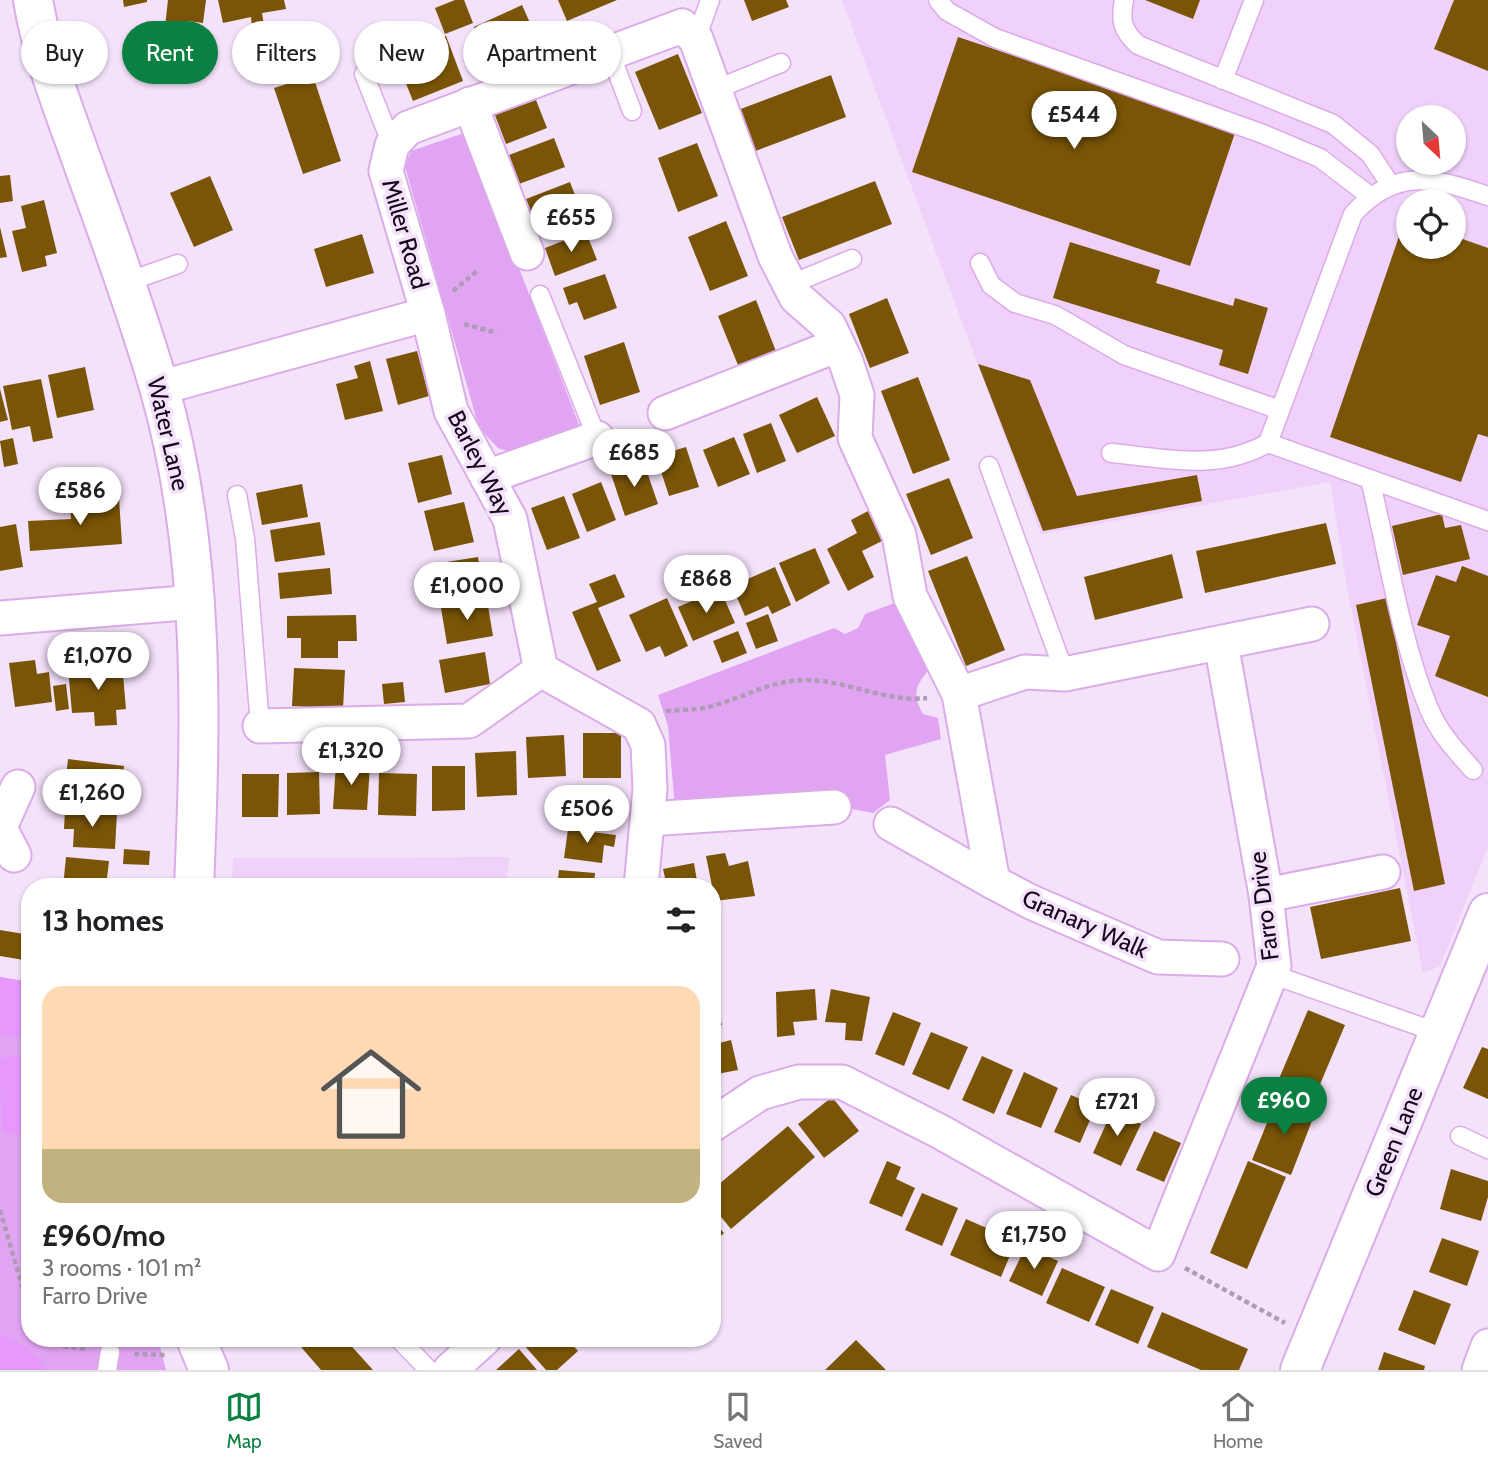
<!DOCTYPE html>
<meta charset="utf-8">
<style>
:root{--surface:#fff;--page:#f2f2f2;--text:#202124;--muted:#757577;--line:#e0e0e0;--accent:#0b8043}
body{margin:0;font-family:Cabin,sans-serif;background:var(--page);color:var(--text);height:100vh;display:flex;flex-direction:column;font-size:26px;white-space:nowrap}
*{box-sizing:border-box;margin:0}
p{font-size:23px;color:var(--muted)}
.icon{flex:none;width:38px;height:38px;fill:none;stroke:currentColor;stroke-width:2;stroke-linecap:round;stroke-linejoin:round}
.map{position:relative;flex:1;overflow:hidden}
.panel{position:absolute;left:21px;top:878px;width:700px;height:469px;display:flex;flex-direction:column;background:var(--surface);border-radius:28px;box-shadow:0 2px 5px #0004}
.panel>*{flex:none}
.guide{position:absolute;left:21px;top:21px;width:700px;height:63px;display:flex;gap:14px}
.needle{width:46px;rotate:154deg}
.buttons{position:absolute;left:1396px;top:105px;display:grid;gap:14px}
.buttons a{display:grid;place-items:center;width:70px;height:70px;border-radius:50%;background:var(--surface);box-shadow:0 2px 5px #0004;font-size:35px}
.price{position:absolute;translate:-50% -60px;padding:0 16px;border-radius:24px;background:#fff;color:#222;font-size:23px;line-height:46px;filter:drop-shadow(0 2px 4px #0008)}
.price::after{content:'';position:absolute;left:50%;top:42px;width:21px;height:16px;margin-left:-10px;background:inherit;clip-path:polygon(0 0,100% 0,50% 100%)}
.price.selected{background:var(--accent);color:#fff}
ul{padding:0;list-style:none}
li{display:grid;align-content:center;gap:14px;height:371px;padding:0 21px}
li span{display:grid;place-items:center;height:217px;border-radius:21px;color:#555}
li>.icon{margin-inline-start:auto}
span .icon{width:126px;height:126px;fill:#fffc;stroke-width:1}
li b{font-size:30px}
h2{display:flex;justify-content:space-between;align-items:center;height:84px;padding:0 21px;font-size:30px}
.chip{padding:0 24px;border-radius:32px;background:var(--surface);box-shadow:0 2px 5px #0004;font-size:24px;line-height:63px}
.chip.selected{background:var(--accent);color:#fff}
.tab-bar{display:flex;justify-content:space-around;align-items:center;height:98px;border-top:2px solid var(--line);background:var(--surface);font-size:19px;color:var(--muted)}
.tab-bar a{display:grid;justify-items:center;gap:4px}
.tab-bar .selected{color:var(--accent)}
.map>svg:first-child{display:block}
.built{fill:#f0d1fa;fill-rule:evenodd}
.green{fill:#e1a4f3}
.forest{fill:#e698fd}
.building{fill:#7a5507}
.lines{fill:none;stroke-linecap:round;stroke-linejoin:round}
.lane-casing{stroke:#dbace8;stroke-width:21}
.street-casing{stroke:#dbace8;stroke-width:37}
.secondary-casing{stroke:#dbace8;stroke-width:42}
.path{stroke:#ae9cb4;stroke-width:4.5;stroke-dasharray:5 3.5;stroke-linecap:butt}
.lane{stroke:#fff;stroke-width:18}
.street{stroke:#fff;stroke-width:33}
.secondary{stroke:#fff;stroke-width:38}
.labels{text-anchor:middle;stroke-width:7;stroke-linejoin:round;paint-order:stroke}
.street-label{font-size:24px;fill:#16061b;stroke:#f4e1fa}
</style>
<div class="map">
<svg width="1488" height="1370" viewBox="0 0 1488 1370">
<rect width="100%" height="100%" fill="#f4e1fa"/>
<g class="built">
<path d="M842,0H1488V847L1440,966L1423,973L1348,593L1330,482L1041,534ZM1409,117H1454V163H1409ZM1409,201H1454V247H1409Z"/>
<polygon points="509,857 506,887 230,887 234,858"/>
</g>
<g class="green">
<polygon points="467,132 581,430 516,454 498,448 479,428 405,166 411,151"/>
<path d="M892,604L905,608L927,672C914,688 913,696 923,714L938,718L941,739L885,755L890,800L873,813L805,800L675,809L668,726L658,695L834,628L845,634L858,628L865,614Z"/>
<polygon points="0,977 30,982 30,1339 158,1339 166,1370 0,1370"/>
</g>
<g class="forest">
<polygon points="0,977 30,982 30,1038 0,1034"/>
<polygon points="30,1056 30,1136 2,1132 0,1061 4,1057"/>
<path d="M0,1335C21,1342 34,1351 46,1370H0Z"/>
</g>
<g class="building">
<polygon points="123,0 147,0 147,2 124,7"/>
<polygon points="168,0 206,0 203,23 188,21 185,47 163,44"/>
<polygon points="218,0 284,0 286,9 262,13 264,26 252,28 251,17 223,23"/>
<polygon points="455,0 464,0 473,23 445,34 435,8"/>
<polygon points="558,0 617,0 567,21"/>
<polygon points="744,0 786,0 789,7 752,21"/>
<polygon points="1145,0 1200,0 1193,19"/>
<polygon points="1454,0 1488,0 1488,71 1434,49"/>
<polygon points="522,5 543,52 494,73 474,27"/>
<polygon points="446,36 463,81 413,101 395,56"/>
<polygon points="958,37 1236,130 1190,266 912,172"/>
<polygon points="678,54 702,113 659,130 635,72"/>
<polygon points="831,75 846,117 753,152 738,110"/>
<polygon points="313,76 341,161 303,174 274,88"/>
<polygon points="536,100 547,128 506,144 495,115"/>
<polygon points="554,138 565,167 519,184 509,155"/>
<polygon points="697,143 718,196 678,212 658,158"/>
<polygon points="10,175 13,201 0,203 0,176"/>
<polygon points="210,176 233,230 194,247 170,193"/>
<polygon points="875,181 892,224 799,260 782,217"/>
<polygon points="570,182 584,218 547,233 540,216 534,219 526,199"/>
<polygon points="44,200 57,253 45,256 47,266 22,272 12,231 26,228 21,206"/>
<polygon points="1405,219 1409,221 1409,247 1454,247 1454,236 1488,248 1488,437 1478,434 1461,482 1330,437"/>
<polygon points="726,221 748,276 710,291 688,237"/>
<polygon points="0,227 7,257 0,258"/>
<polygon points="586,232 597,260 555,276 545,248"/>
<polygon points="362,234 374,273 326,287 314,249"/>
<polygon points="1070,242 1160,270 1156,283 1233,306 1235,298 1268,308 1248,374 1219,365 1223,350 1053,298"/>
<polygon points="605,274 617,308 584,320 577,302 569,305 563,288"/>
<polygon points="887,298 909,353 870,368 849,314"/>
<polygon points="756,300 777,354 740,370 718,316"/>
<polygon points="624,342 640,392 600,405 584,356"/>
<polygon points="417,351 429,396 398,405 386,359"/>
<polygon points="370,361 383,411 345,420 336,384 358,378 354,366"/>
<polygon points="978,364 1030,380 1077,496 1197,475 1202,501 1043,531"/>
<polygon points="85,367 94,410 57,418 48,375"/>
<polygon points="918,377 950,460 913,474 881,391"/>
<polygon points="41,379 53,438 33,442 30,426 12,430 3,386"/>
<polygon points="0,389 8,420 0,422"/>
<polygon points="817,397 835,436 797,453 779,415"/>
<polygon points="771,423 786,461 757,473 743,434"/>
<polygon points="734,437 750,474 718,487 703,450"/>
<polygon points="13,438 18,464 4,467 0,441"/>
<polygon points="686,447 699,487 669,496 656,456"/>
<polygon points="442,455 452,494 418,503 408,463"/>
<polygon points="644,463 658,504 625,516 611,474"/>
<polygon points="949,478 973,538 931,555 906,494"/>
<polygon points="601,482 616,520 587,532 572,494"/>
<polygon points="302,484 308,517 262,525 256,493"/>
<polygon points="564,496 580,538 547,550 531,508"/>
<polygon points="119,498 122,544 30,551 28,521 71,519 70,501"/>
<polygon points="464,502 474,542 434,551 424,511"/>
<polygon points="868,511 882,541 862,551 874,577 848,591 827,549 857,533 851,520"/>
<polygon points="1442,514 1445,528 1461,525 1470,559 1403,575 1392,526"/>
<polygon points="320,522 325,555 275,562 270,530"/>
<polygon points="1326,523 1336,564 1205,593 1196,551"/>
<polygon points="16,524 23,567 0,571 0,527"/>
<polygon points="815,548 830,583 796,602 779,563"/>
<polygon points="1172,554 1183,598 1095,620 1084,577"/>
<polygon points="967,556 1005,650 966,666 928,571"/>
<polygon points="478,557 482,589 439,595 434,564"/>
<polygon points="1462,566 1488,576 1488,697 1435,676 1450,636 1417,625 1436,575 1456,582"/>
<polygon points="775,567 791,605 772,614 768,606 745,616 732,586"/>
<polygon points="330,568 332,594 280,599 278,573"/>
<polygon points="615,574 625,597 598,608 621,661 597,671 572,612 597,602 589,584"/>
<polygon points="720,589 735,623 693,641 678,607"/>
<polygon points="667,598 688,646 665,657 660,646 646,652 629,615"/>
<polygon points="1387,598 1445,884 1414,891 1356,605"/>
<polygon points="487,600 493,636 447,644 441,608"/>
<polygon points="768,614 778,641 756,649 746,623"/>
<polygon points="356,615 357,641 338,641 338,658 301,658 301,638 287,638 287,616"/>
<polygon points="738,631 747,653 722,663 713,641"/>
<polygon points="485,652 490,684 445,693 439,660"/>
<polygon points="35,660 37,674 49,672 52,702 15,707 9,663"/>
<polygon points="122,663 126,709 116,710 117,725 95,726 94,712 72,713 68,668"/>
<polygon points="294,668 345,670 343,709 292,706"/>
<polygon points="403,682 405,702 384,704 382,684"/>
<polygon points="66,684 69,709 56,711 53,686"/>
<rect x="583" y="733" width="38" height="45"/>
<polygon points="564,735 566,776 528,778 526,737"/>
<polygon points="516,751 517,795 477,797 475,753"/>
<polygon points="68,759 124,766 119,805 64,798"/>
<polygon points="336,763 370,766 367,810 333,809"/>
<polygon points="432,766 465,766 465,810 432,811"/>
<polygon points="319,772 320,814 287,815 287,773"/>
<polygon points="379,773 417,774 416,816 378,815"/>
<polygon points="242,774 279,774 278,817 242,817"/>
<polygon points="65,810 117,812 115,849 73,847 74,829 64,829"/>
<polygon points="568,829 616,835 614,847 604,845 602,863 564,858"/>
<polygon points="124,849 150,851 149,865 123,864"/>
<polygon points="725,853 729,866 748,861 755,896 715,901 706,856"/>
<polygon points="66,857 109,861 106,887 63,887"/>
<polygon points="694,863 698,887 667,887 663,869"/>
<polygon points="559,870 595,873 594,887 557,887"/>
<polygon points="1400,888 1411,941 1321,959 1310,907"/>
<polygon points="0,930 30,935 30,961 0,956"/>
<polygon points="712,989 722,1025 712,1028"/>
<polygon points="815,989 817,1020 793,1022 795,1035 777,1037 776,992"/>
<polygon points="831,989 870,997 862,1041 845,1040 846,1023 825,1022"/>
<polygon points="1308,1010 1345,1025 1313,1101 1276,1086"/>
<polygon points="893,1012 921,1023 904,1066 875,1054"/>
<polygon points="931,1032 968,1047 949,1090 912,1074"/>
<polygon points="731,1040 738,1070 712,1075 712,1045"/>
<polygon points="1482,1047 1488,1049 1488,1099 1463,1088"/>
<polygon points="982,1056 1013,1070 994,1114 962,1100"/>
<polygon points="1024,1072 1058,1088 1041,1128 1006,1114"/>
<polygon points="1071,1095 1096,1106 1080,1143 1054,1132"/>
<polygon points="832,1097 859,1131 824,1158 798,1124"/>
<polygon points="1277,1098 1315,1113 1291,1175 1252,1160"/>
<polygon points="1112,1111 1141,1124 1121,1166 1093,1153"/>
<polygon points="788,1126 815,1157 731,1229 712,1206 712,1190"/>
<polygon points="1154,1131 1181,1143 1164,1182 1136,1170"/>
<polygon points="887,1161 901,1167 896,1179 915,1188 902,1217 869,1203"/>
<polygon points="1248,1161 1286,1177 1247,1269 1210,1253"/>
<polygon points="1451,1169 1488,1181 1488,1197 1481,1221 1440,1209"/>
<polygon points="922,1193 958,1208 942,1246 905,1230"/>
<polygon points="966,1219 1016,1241 1001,1277 950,1255"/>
<polygon points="712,1220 724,1233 712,1244"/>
<polygon points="1442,1238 1479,1251 1467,1286 1429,1272"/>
<polygon points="1026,1246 1058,1261 1042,1296 1009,1281"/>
<polygon points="1062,1268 1105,1287 1089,1322 1046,1303"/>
<polygon points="1111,1289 1154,1307 1138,1344 1095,1325"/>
<polygon points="1414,1290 1451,1304 1435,1345 1398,1330"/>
<polygon points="1162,1312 1248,1349 1239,1370 1201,1370 1147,1347"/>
<polygon points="311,1339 345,1339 373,1370 321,1370 301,1347"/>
<polygon points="529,1339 567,1339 578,1351 557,1370 546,1370 523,1344"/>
<polygon points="591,1339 605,1339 598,1346"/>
<polygon points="856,1340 886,1370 825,1370"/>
<polygon points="519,1349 537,1370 496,1370"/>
<polygon points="1384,1352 1425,1366 1424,1370 1378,1370"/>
</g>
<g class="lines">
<g class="lane-casing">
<g id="lane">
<polyline points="938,0 947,11 995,38 1263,134 1320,158 1370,196"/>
<path d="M1124,0C1120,21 1122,30 1138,45L1333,124L1370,154L1390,184"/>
<polyline points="696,39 710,0"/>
<polyline points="610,53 632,111"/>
<polyline points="364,74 392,145"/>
<polyline points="1223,80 1254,0"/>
<polyline points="714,90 781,63"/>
<polyline points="980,263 991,285 1015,303 1055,315 1124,355 1280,410"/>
<polyline points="124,283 178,264"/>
<polyline points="789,285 852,259"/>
<polyline points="540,295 597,438"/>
<polyline points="1268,443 1488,521"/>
<path d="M1111,453C1167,458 1217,472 1268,443L1353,214C1396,167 1433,177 1488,196"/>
<polyline points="989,466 1065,674"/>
<path d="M1370,479C1388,554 1400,639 1429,709C1439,733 1456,751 1473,770"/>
<polyline points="237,495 245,538 260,726"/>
<polyline points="1271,974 1439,1033"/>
<polyline points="1460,1136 1488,1149"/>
<polyline points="399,1339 429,1370"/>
<polyline points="107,1370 110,1352"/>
</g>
</g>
<g class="street-casing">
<g id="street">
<polyline points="470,104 527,253"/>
<polyline points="159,388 428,314"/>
<polyline points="665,413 838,345"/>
<polyline points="487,477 597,438"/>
<polyline points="0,618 195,602"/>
<polyline points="959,694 1025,672 1065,674 1312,624"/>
<polyline points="260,726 469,721 541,670"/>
<polyline points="648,819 834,807"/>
<polyline points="0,827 18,787"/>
<polyline points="0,828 14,855"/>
<polyline points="993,882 1031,902 1158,957 1222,959"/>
<polyline points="641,887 650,789 648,745 639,725 541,670 510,519 451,411 428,314 386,171 392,145 408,128 682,26 696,39 775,256 796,297 829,326 846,362 857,395 855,438 899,535 910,596 959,694 993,882 891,824"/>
<polyline points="1266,895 1383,872"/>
<polyline points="712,1125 760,1093 799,1082 842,1082 939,1131 1158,1254 1274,966 1266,895 1221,643"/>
<polyline points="450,1370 484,1339"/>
<polyline points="1479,1370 1488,1346"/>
</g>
</g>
<g class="secondary-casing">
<g id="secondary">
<path d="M33,0C43,60 66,115 86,172C112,243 138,315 159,387C206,550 201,720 194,887"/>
<polyline points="196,1339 209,1370"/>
<polyline points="1300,1370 1488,913"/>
</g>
</g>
<g class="path">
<polyline points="453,291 477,271"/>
<polyline points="464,324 497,333"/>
<path d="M666,711C679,710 692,710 704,708C738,701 767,681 804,680C848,680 886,703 927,698"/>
<polyline points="0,1210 30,1313"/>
<polyline points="1185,1268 1285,1323"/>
<polyline points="48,1339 60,1346 87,1349"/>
<polyline points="134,1354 166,1355"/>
</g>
<use href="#lane" class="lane"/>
<use href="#street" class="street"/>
<use href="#secondary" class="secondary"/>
</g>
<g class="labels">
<g class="street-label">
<text transform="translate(405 234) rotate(74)" y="8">Miller Road</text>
<text transform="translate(168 434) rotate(77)" y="8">Water Lane</text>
<text transform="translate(480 463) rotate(63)" y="8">Barley Way</text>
<text transform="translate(1264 906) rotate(-97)" y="8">Farro Drive</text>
<text transform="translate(1085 924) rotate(24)" y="8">Granary Walk</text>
<text transform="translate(1394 1142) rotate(-68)" y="8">Green Lane</text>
</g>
</g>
</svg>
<div class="buttons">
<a><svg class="needle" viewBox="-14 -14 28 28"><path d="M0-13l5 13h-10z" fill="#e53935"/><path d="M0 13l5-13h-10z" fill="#757577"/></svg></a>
<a><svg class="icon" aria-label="locate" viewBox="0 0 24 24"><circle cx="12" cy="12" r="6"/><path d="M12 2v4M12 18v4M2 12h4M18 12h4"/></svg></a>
</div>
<b class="price" style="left:1074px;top:151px">£544</b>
<b class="price" style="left:571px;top:254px">£655</b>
<b class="price" style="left:634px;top:489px">£685</b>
<b class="price" style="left:80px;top:527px">£586</b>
<b class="price" style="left:706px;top:615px">£868</b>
<b class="price" style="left:467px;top:622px">£1,000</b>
<b class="price" style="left:98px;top:692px">£1,070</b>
<b class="price" style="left:351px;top:787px">£1,320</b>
<b class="price" style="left:92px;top:829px">£1,260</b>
<b class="price" style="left:587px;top:845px">£506</b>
<b class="price selected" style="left:1284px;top:1137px">£960</b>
<b class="price" style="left:1117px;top:1138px">£721</b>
<b class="price" style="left:1034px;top:1271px">£1,750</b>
<div class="guide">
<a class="chip">Buy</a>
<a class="chip selected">Rent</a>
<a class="chip">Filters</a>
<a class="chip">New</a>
<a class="chip">Apartment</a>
</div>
<section class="panel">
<h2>13 homes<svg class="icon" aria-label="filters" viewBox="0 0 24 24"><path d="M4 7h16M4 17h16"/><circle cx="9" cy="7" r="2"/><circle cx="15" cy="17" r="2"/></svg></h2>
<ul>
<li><span style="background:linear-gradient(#ffd9b3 75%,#c2b280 0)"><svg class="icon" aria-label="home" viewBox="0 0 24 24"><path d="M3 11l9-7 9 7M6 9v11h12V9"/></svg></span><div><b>£960/mo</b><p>3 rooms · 101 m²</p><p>Farro Drive</p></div></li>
</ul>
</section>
</div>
<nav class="tab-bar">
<a class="selected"><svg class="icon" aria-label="map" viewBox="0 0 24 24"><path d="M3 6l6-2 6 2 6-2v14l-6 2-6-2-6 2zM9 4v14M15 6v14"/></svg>Map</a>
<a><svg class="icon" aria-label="saved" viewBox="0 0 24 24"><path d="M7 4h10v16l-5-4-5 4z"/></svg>Saved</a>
<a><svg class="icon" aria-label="home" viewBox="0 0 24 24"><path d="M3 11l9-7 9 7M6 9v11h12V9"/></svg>Home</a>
</nav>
